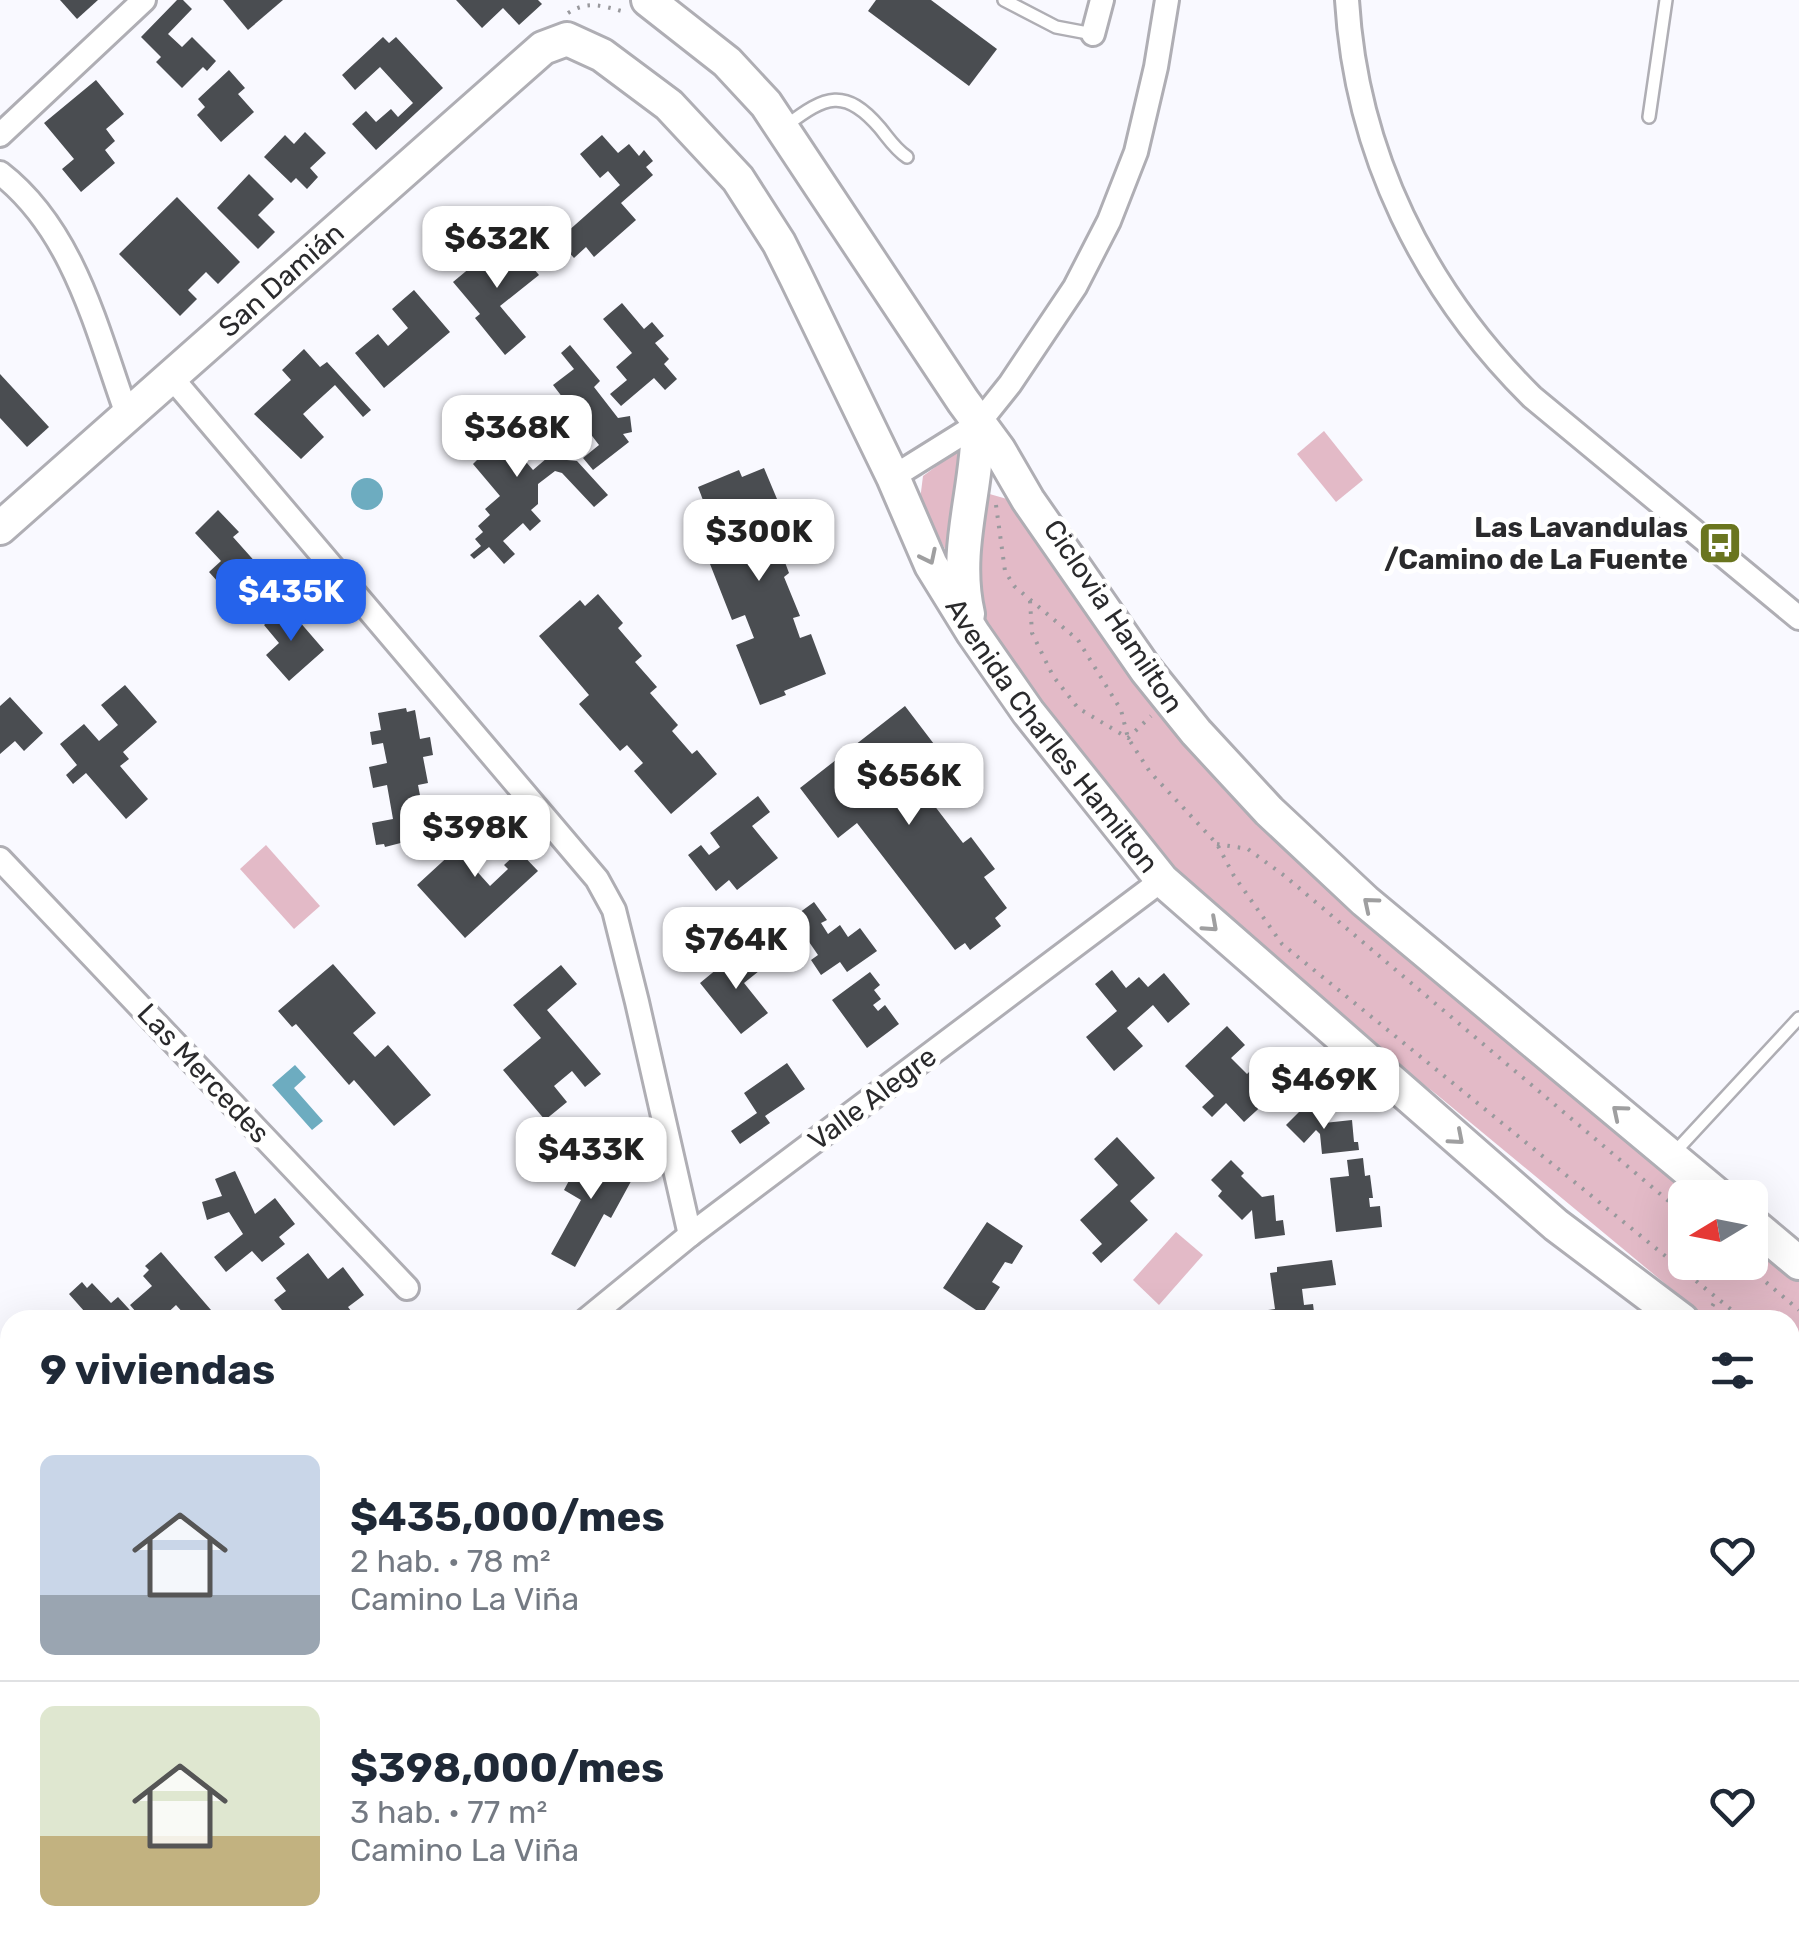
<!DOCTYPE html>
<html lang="es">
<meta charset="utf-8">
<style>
:root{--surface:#fff;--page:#f6f6f7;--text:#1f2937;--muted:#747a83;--line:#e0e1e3;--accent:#2563eb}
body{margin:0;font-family:Rubik,sans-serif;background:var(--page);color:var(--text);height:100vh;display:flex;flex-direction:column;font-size:38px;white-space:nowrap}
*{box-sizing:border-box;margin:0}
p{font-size:32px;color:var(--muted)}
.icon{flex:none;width:55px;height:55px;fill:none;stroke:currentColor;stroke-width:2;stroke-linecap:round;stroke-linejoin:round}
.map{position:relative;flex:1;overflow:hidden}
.sheet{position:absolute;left:0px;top:1310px;width:1800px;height:640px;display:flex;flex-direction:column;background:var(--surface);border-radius:30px 30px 0 0;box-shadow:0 10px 40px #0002}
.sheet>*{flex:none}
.needle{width:65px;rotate:260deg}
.tools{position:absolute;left:1668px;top:1180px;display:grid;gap:20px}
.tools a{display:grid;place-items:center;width:100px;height:100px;border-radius:15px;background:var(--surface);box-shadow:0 10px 40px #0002;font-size:50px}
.price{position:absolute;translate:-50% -85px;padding:0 22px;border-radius:20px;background:#fff;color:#222;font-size:32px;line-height:65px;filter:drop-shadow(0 2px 5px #0008)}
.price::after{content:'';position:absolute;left:50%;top:60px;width:30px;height:22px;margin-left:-15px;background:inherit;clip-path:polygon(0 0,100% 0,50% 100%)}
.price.current{background:var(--accent);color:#fff}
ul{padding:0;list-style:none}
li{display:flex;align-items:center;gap:30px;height:250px;padding:0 40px}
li+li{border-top:2px solid var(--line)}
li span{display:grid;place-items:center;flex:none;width:280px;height:200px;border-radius:15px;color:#555}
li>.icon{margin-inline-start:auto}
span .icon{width:120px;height:120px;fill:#fffc;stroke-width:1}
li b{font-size:42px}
h2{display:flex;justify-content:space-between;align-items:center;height:120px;padding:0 40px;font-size:42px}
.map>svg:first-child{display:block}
.green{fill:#e3bac7}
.water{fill:#6dacc0}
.building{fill:#4a4d51}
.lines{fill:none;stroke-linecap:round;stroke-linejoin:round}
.lane-casing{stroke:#afaeb4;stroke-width:16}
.street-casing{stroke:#afaeb4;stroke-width:28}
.secondary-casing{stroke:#afaeb4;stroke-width:38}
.path{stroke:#99999d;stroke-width:4;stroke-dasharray:2.5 8;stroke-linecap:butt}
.lane{stroke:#fff;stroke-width:11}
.street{stroke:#fff;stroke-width:22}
.secondary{stroke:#fff;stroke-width:32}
.oneway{stroke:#9f9fa0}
.labels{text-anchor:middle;stroke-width:10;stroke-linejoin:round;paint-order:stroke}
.street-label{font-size:28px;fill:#2a2a2c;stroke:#fff}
.poi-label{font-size:28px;font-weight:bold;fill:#2a2a2c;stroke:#fff;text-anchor:end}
</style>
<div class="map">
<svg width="1799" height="1950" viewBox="0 0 1799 1950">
<rect width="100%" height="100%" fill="#f9f9ff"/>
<g class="green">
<polygon points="1324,431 1363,480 1336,502 1297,454"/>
<polygon points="960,449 967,449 965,487 1014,501 1135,683 1226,792 1359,911 1698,1197 1685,1198 1685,1262 1750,1262 1750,1241 1799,1282 1799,1392 1790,1385 1790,1320 1709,1320 1436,1094 1233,938 1175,875 1038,703 978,614 920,500 923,476"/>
<polygon points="266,845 320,906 294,929 240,869"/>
<polygon points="1176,1232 1203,1255 1159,1305 1133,1280"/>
<polygon points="1790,1720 1799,1726 1799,1950 1351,1950 1357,1940 1790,1940"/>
<polygon points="1216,1940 1311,1940 1304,1950 1227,1950"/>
</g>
<g class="water">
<circle cx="367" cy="494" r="16"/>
<polygon points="295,1065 306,1077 294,1088 323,1121 312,1130 272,1085"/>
</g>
<g class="building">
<polygon points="60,0 98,0 77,19"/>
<polygon points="177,0 183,0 192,9 168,34 182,47 192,37 216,61 207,71 203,67 182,88 156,62 161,57 141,37"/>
<polygon points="223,0 283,0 248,30"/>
<polygon points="456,0 538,0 542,4 519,25 503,8 482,28"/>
<polygon points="876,0 931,0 997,49 969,86 868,11"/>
<polygon points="383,37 389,43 396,37 443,88 376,150 352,124 366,111 376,122 391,109 398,117 413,103 380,67 355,90 342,75"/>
<polygon points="229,70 245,88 238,94 254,112 221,142 197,115 205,107 198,99"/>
<polygon points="96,80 124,114 106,129 115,141 105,150 115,163 81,192 62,169 74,159 44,123"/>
<polygon points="305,132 326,153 310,168 318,177 307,189 296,178 291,183 264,157 285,135 294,144"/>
<polygon points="602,135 618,153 629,144 639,156 644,150 653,161 646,167 653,175 621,203 636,220 594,257 586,247 574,258 558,240 620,185 608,171 600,178 580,154"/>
<polygon points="249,174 274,199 258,215 275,232 258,249 217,208"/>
<polygon points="177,197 240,262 218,284 206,272 188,290 197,299 180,316 119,254"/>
<polygon points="507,237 539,275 500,306 526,337 505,355 475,318 480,314 453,282"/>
<polygon points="414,290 450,332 384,388 355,353 378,334 388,346 408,328 392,309"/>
<polygon points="622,303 644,329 652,322 664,336 655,343 669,359 664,364 677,379 665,390 654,378 621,406 610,394 627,380 616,367 632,353 603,319"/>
<polygon points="570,345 600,381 594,387 618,418 630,416 632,432 623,434 629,442 593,470 583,458 599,445 553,385 574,369 561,353"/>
<polygon points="304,349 320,367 327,362 371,410 363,417 335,385 303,414 324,437 301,459 254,414 291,380 282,370"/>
<polygon points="0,374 49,427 27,447 0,418"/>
<polygon points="532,405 546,421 515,449 533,470 547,458 577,461 608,495 594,507 562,473 555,471 538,484 538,504 531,510 541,521 530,531 523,523 503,541 515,554 504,564 489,547 474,559 470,555 481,546 475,539 483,532 478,526 490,515 485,509 500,496 473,464 477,460 456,436 479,416 492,431 480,442 484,447"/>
<polygon points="764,468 777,499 769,502 783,538 777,541 789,573 784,577 800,616 793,618 800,638 811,634 826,674 784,691 786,695 760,705 736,645 754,638 745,615 732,620 710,564 725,558 698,487 739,470 742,477"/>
<polygon points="218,510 239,532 233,537 258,565 228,593 209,572 221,561 195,533"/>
<polygon points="598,594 623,623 618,628 642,656 635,662 657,687 650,693 678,725 672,731 692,754 697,750 717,774 671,814 634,771 643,763 627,745 620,751 579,704 589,695 539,636 580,600 585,606"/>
<polygon points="286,606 324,650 289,681 266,655 279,643 264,625"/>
<polygon points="125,685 157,722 123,752 129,759 120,766 148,799 126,819 86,773 73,784 66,775 77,765 60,744 84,724 99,741 118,725 101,705"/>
<polygon points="10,697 43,733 24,751 15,741 0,754 0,706"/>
<polygon points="905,706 937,748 917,764 921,768 911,775 963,843 971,837 995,869 984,877 1007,908 995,918 1001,926 970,950 965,943 955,950 857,823 838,838 800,788"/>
<polygon points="406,708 407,712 415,710 420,739 430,737 433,755 423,757 428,783 418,785 428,836 385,847 384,844 376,845 372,823 393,819 387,785 373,788 369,767 387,763 383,743 372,745 370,732 381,730 378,713"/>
<polygon points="758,796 770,812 752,826 778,858 737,890 729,880 716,891 688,855 701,845 709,855 720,847 710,833"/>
<polygon points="491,817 513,841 496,856 491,850 473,867 490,886 508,869 504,865 519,851 538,871 465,938 417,885"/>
<polygon points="814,902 827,920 821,923 828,934 840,925 848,937 860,928 877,951 847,972 840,962 821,975 811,960 818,955 807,939 791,950 777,929"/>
<polygon points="741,949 759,971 744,983 768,1013 741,1034 700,983"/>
<polygon points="333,964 376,1013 353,1033 375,1057 388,1045 431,1095 394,1126 354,1080 349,1085 296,1024 292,1027 278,1011"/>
<polygon points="561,965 577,984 547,1010 601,1074 585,1087 572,1071 554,1086 567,1102 545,1120 503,1070 541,1038 513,1005"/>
<polygon points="1112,970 1126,988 1139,977 1148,987 1164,973 1190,1004 1168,1023 1153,1005 1127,1028 1143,1046 1114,1071 1086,1037 1117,1011 1095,984"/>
<polygon points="870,972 880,985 874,990 881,999 873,1005 878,1011 885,1005 899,1024 867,1048 832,1000"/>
<polygon points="1227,1026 1245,1045 1231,1058 1247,1074 1258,1063 1269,1074 1255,1087 1267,1101 1244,1122 1226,1103 1212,1117 1202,1107 1214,1096 1185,1066"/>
<polygon points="787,1063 805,1089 765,1116 770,1123 740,1144 731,1131 757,1113 744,1093"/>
<polygon points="1306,1105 1324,1123 1352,1120 1354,1142 1358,1142 1359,1150 1322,1154 1320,1134 1316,1130 1304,1143 1286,1125"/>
<polygon points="1117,1137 1155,1178 1130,1201 1148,1220 1101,1263 1092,1253 1102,1244 1080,1220 1118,1185 1094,1159"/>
<polygon points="587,1147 635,1174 611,1218 604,1214 575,1267 551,1254 581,1200 564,1190"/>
<polygon points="1363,1158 1365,1176 1370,1175 1373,1198 1369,1198 1370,1207 1380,1206 1382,1227 1336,1232 1330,1178 1349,1176 1347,1160"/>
<polygon points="1231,1160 1244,1173 1241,1176 1262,1197 1274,1195 1276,1221 1283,1220 1285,1235 1255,1239 1252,1210 1242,1220 1218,1196 1222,1191 1211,1180"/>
<polygon points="235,1171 255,1214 275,1198 295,1224 279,1237 285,1244 262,1262 252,1251 226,1272 214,1257 243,1234 229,1212 207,1220 202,1202 222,1196 215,1179"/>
<polygon points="987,1222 1023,1246 1012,1264 1005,1262 992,1282 1000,1287 982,1314 943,1288"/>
<polygon points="161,1252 211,1310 200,1320 179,1320 185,1315 176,1305 161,1319 158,1315 153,1320 143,1320 130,1305 152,1286 143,1276 149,1270 145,1266"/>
<polygon points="308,1253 328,1279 343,1267 364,1295 348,1307 358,1320 317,1320 311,1312 300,1320 290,1320 274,1300 286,1291 276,1278"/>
<polygon points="1332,1260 1336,1285 1302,1289 1304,1305 1313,1304 1315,1320 1269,1320 1268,1310 1275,1309 1270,1273 1277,1272 1277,1267"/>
<polygon points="82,1282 87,1288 92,1283 111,1303 118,1297 139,1320 92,1320 69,1294"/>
<polygon points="10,1385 10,1406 6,1409 0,1402 0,1394"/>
<polygon points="1790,1503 1799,1505 1799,1529 1790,1527"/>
<polygon points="740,1940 764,1940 757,1950 749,1950 738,1942"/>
<polygon points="869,1940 912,1940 907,1950 864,1950"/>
<polygon points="1091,1940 1133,1940 1145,1950 1082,1950"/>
</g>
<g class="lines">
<g class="lane-casing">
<g id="lane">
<polyline points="1004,0 1056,27 1093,34"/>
<polyline points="1649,117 1666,0"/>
<path d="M787,125C825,96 845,87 880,128C889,139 895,149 907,157"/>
<polyline points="1673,1154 1799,1018"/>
</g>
</g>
<g class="street-casing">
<g id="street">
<path d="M1347,0C1356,153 1424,290 1532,397L1799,618"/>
<polyline points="1093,34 1102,0"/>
<polyline points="0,135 144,0"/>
<path d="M0,173C75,231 97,332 128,417"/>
<polyline points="172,378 597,879 614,910 637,1002 690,1235"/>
<polyline points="893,477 978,424 1010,384 1075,287 1109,221 1136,152 1156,67 1167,0"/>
<polyline points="0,859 407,1288"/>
<polyline points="586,1320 690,1235 1162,880"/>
<polyline points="0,1778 10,1770"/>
<polyline points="1199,1940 1211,1950"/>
<polyline points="571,1950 578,1940"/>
</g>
</g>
<g class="secondary-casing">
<g id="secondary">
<polyline points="648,0 727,62 766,104 963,401 999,450 1028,500 1146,670 1196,732 1269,811 1365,901 1721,1198"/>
<path id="s1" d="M0,528L543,48L567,39L602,55L669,105L738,179L779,243L796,277L893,477L931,565L973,633L1028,712L1162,880L1556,1225L1682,1320"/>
<path d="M968,614C953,549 978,489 978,424"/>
<polyline points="1750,1222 1799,1263"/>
<polyline points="1790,1408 1799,1416"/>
<polyline points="0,1460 10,1470"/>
<polyline points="511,1940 522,1950"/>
<polyline points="1328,1950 1334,1940"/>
</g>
</g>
<g class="path">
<path d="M568,13C588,0 603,6 625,12"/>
<polyline points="996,505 1005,571 1014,586 1078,640 1121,710 1128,738 1150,772 1217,844 1234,876 1282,944 1744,1320"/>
<polyline points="1030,601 1032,633 1053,676 1078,708 1128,738 1151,716"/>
<polyline points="1217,844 1248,849 1286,877 1685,1215"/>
<polyline points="1742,1262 1799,1310"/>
<polyline points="1707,1315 1717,1298"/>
<polyline points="1790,1358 1799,1365"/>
<polyline points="1263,1940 1264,1950"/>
</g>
<use href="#lane" class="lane"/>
<use href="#street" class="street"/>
<use href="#secondary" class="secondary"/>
</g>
<defs><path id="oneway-chevron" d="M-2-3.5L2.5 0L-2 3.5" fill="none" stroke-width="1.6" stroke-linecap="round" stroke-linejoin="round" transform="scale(2.5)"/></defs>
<g class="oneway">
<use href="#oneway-chevron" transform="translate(929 557) rotate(64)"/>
<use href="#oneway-chevron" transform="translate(1370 904) rotate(-140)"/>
<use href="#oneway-chevron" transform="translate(1211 925) rotate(42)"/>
<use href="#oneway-chevron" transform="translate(1619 1112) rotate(-140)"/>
<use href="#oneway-chevron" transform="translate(1457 1138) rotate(41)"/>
</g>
<defs>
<g id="bus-square" transform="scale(2.25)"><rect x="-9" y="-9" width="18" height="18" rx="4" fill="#6a751f" stroke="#fff"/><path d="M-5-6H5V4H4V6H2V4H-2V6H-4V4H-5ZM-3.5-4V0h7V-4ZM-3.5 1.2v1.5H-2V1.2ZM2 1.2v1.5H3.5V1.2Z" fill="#fff"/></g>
</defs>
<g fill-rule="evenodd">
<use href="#bus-square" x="1720" y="543"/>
</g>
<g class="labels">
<g class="street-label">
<text dy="10" stroke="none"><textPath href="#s1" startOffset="375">San Damián</textPath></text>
<text transform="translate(1114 616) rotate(56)" y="10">Ciclovia Hamilton</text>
<text dy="10" stroke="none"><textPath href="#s1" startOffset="1615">Avenida Charles Hamilton</textPath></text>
<text transform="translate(204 1073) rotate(47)" y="10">Las Mercedes</text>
<text transform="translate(872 1098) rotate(-37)" y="10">Valle Alegre</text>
</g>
<g class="poi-label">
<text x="1688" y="537">Las Lavandulas<tspan x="1688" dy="32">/Camino de La Fuente</tspan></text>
</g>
</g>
</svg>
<div class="tools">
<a><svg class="needle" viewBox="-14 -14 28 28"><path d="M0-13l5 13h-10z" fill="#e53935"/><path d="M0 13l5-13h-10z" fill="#747a83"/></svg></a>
</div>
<b class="price" style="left:497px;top:291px">$632K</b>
<b class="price" style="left:517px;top:480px">$368K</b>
<b class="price" style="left:759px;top:584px">$300K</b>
<b class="price current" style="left:291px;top:644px">$435K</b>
<b class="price" style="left:909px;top:828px">$656K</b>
<b class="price" style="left:475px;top:880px">$398K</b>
<b class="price" style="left:736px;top:992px">$764K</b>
<b class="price" style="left:1324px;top:1132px">$469K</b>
<b class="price" style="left:591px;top:1202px">$433K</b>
<section class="sheet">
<h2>9 viviendas<svg class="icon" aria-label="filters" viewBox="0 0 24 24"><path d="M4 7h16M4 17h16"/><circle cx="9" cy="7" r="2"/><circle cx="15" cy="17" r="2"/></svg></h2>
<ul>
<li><span style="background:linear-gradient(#c9d6e8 70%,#9aa5b1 0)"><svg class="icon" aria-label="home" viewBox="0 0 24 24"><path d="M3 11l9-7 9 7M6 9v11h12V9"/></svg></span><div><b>$435,000/mes</b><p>2 hab. · 78 m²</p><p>Camino La Viña</p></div><svg class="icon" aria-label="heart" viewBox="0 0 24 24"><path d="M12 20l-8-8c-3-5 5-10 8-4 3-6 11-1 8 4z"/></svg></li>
<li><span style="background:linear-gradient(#dfe7d0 65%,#c2b280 0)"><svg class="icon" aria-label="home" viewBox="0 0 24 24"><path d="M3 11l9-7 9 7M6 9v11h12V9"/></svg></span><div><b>$398,000/mes</b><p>3 hab. · 77 m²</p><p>Camino La Viña</p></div><svg class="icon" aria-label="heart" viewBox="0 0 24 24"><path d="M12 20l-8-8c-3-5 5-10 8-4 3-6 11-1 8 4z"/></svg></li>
</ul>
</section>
</div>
